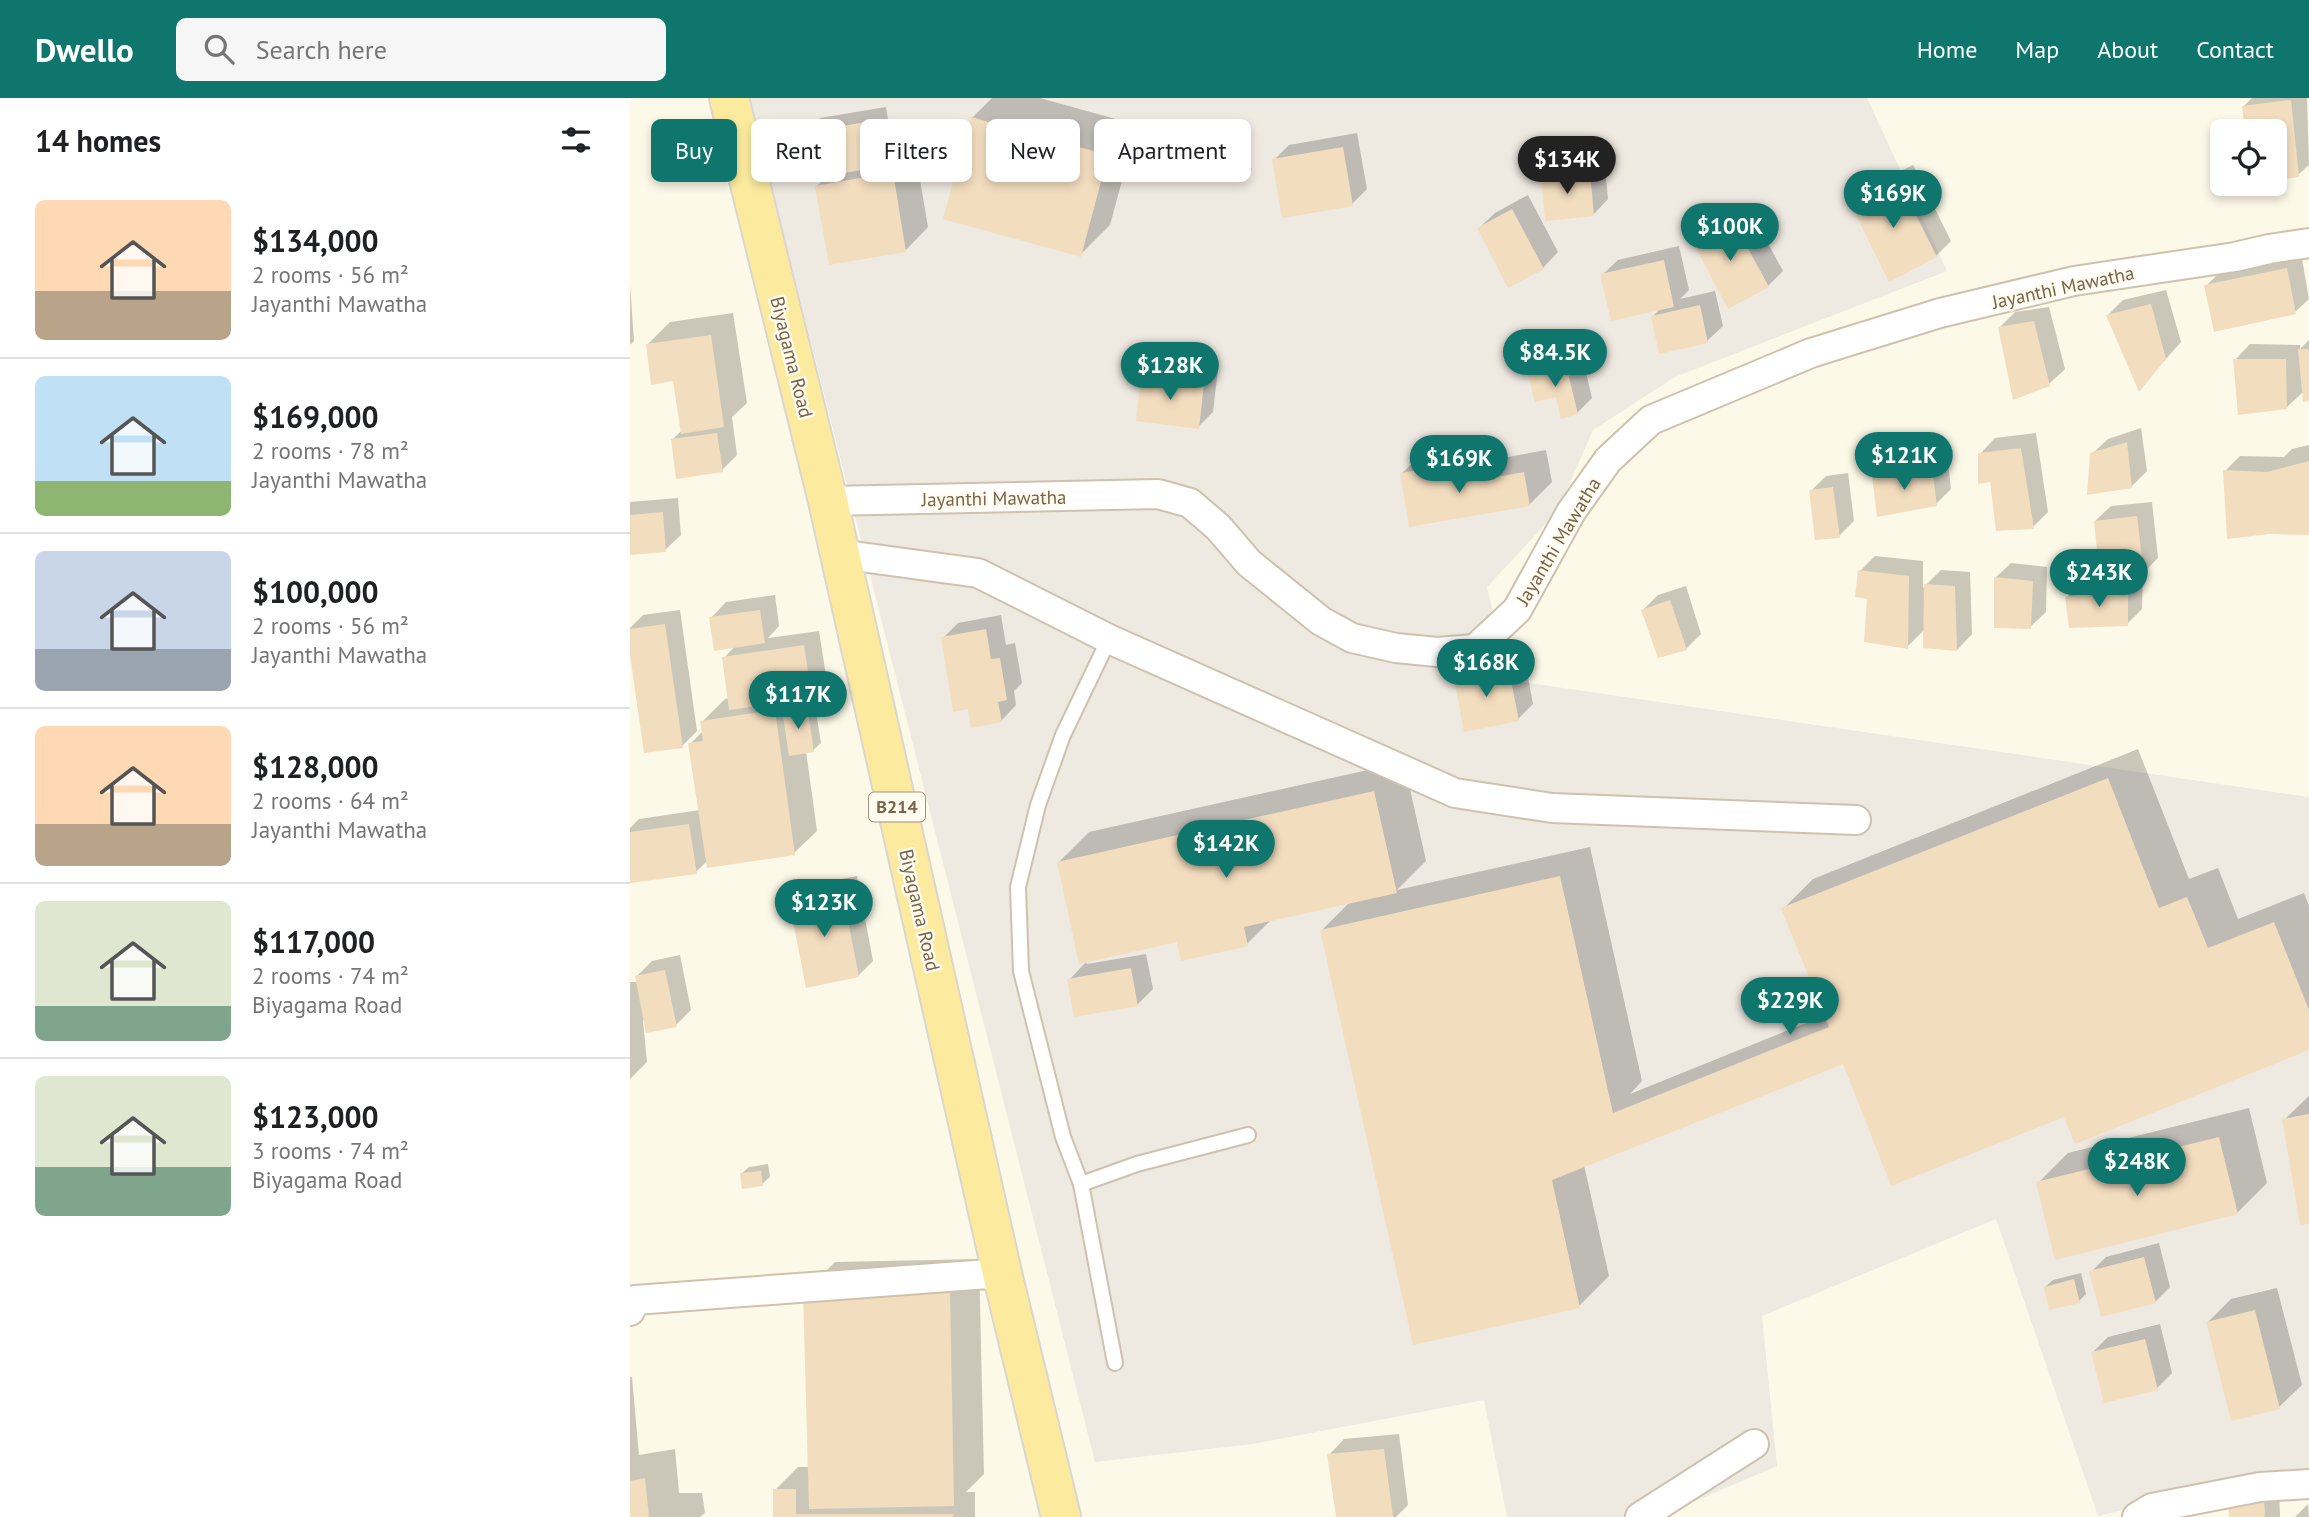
<!DOCTYPE html>
<meta charset="utf-8">
<style>
:root{--surface:#fff;--page:#f6f6f6;--text:#202124;--muted:#757577;--line:#e0e0e0;--accent:#0f766e}
body{margin:0;font-family:"PT Sans",sans-serif;background:var(--page);color:var(--text);height:100vh;display:flex;flex-direction:column;font-size:26px;white-space:nowrap}
*{box-sizing:border-box;margin:0}
p{font-size:23px;color:var(--muted)}
.icon{flex:none;width:38px;height:38px;fill:none;stroke:currentColor;stroke-width:2;stroke-linecap:round;stroke-linejoin:round}
.map{position:relative;flex:1;overflow:hidden}
.side{display:flex;flex-direction:column;background:var(--surface);width:630px}
.side>*{flex:none}
.banner{position:absolute;left:21px;top:21px;width:665px;height:63px;display:flex;gap:14px}
.controls{position:absolute;left:1580px;top:21px;display:grid;gap:14px}
.controls a{display:grid;place-items:center;width:77px;height:77px;border-radius:10px;background:var(--surface);box-shadow:0 4px 10px #0003;font-size:35px}
.price{position:absolute;translate:-50% -60px;padding:0 16px;border-radius:24px;background:var(--accent);color:#fff;font-size:23px;line-height:46px;filter:drop-shadow(0 2px 4px #0008)}
.price::after{content:'';position:absolute;left:50%;top:42px;width:21px;height:16px;margin-left:-10px;background:inherit;clip-path:polygon(0 0,100% 0,50% 100%)}
.price.selected{background:#222;color:#fff}
ul{padding:0;list-style:none}
li{display:flex;align-items:center;gap:21px;height:175px;padding:0 35px}
li+li{border-top:2px solid var(--line)}
li span{display:grid;place-items:center;flex:none;width:196px;height:140px;border-radius:10px;color:#555}
li>.icon{margin-inline-start:auto}
span .icon{width:84px;height:84px;fill:#fffc;stroke-width:1}
li b{font-size:30px}
h2{display:flex;justify-content:space-between;align-items:center;height:84px;padding:0 35px;font-size:30px}
.chip{padding:0 24px;border-radius:10px;background:var(--surface);box-shadow:0 4px 10px #0003;font-size:24px;line-height:63px}
.chip.selected{background:var(--accent);color:#fff}
header{display:flex;align-items:center;gap:42px;box-sizing:border-box;height:98px;padding:0 35px;background:var(--accent);color:#fff}
header strong{font-size:33px}
nav{display:flex;gap:38px;margin-inline-start:auto;font-size:24px}
.search{width:490px;height:63px;background:var(--page);display:flex;align-items:center;gap:18px;box-sizing:border-box;padding:0 24px;border-radius:10px;color:var(--muted);font-size:26px}
main{display:flex;flex:1;min-height:0}
.map>svg:first-child{display:block}
.industrial{fill:#eee9e1}
.shadow{fill:#0003}
.building{fill:#f3ddbf}
.lines{fill:none;stroke-linecap:round;stroke-linejoin:round}
.lane-casing{stroke:#cfc2ad;stroke-width:18}
.street-casing{stroke:#cfc2ad;stroke-width:32}
.primary-casing{stroke:#dcd6d0;stroke-width:42}
.lane{stroke:#fff;stroke-width:14}
.street{stroke:#fff;stroke-width:28}
.primary{stroke:#fceb9f;stroke-width:38}
.labels{text-anchor:middle;stroke-width:5;stroke-linejoin:round;paint-order:stroke}
.shield{fill:#fffcef;stroke:#a0917c;stroke-width:2}
.shield-label{font-size:18px;font-weight:bold;fill:#78634b}
.street-label{font-size:19px;fill:#78634b;stroke:#fffcef}
</style>
<header>
<strong>Dwello</strong>
<div class="search"><svg class="icon" aria-label="search" viewBox="0 0 24 24"><circle cx="10" cy="10" r="6"/><path d="M15 15l6 6"/></svg>Search here</div>
<nav><a>Home</a><a>Map</a><a>About</a><a>Contact</a></nav>
</header>
<main>
<section class="side">
<h2>14 homes<svg class="icon" aria-label="filters" viewBox="0 0 24 24"><path d="M4 7h16M4 17h16"/><circle cx="9" cy="7" r="2"/><circle cx="15" cy="17" r="2"/></svg></h2>
<ul>
<li><span style="background:linear-gradient(#ffd9b3 65%,#b9a48a 0)"><svg class="icon" aria-label="home" viewBox="0 0 24 24"><path d="M3 11l9-7 9 7M6 9v11h12V9"/></svg></span><div><b>$134,000</b><p>2 rooms · 56 m²</p><p>Jayanthi Mawatha</p></div></li>
<li><span style="background:linear-gradient(#bfe0f5 75%,#8fb573 0)"><svg class="icon" aria-label="home" viewBox="0 0 24 24"><path d="M3 11l9-7 9 7M6 9v11h12V9"/></svg></span><div><b>$169,000</b><p>2 rooms · 78 m²</p><p>Jayanthi Mawatha</p></div></li>
<li><span style="background:linear-gradient(#c9d6e8 70%,#9aa5b1 0)"><svg class="icon" aria-label="home" viewBox="0 0 24 24"><path d="M3 11l9-7 9 7M6 9v11h12V9"/></svg></span><div><b>$100,000</b><p>2 rooms · 56 m²</p><p>Jayanthi Mawatha</p></div></li>
<li><span style="background:linear-gradient(#ffd9b3 70%,#b9a48a 0)"><svg class="icon" aria-label="home" viewBox="0 0 24 24"><path d="M3 11l9-7 9 7M6 9v11h12V9"/></svg></span><div><b>$128,000</b><p>2 rooms · 64 m²</p><p>Jayanthi Mawatha</p></div></li>
<li><span style="background:linear-gradient(#dfe7d0 75%,#7fa58c 0)"><svg class="icon" aria-label="home" viewBox="0 0 24 24"><path d="M3 11l9-7 9 7M6 9v11h12V9"/></svg></span><div><b>$117,000</b><p>2 rooms · 74 m²</p><p>Biyagama Road</p></div></li>
<li><span style="background:linear-gradient(#dfe7d0 65%,#7fa58c 0)"><svg class="icon" aria-label="home" viewBox="0 0 24 24"><path d="M3 11l9-7 9 7M6 9v11h12V9"/></svg></span><div><b>$123,000</b><p>3 rooms · 74 m²</p><p>Biyagama Road</p></div></li>
</ul>
</section>
<div class="map">
<svg width="1679" height="1419" viewBox="0 0 1679 1419">
<rect width="100%" height="100%" fill="#fdf9e8"/>
<polygon class="industrial" points="119,0 1237,0 1317,173 1045,279 963,332 927,414 857,489 878,582 1679,699 1679,1382 1636,1379 1468,1418 1366,1121 1132,1218 1147,1368 1028,1419 877,1419 854,1302 623,1346 465,1364"/>
<g class="shadow">
<polygon points="362,0 410,0 507,27 480,127 450,157 342,20"/>
<polygon points="1622,0 1677,0 1679,67 1668,77 1645,80 1645,33 1617,33 1614,8"/>
<polygon points="256,9 263,52 259,57 285,52 298,129 276,152 187,88 199,76 174,36 190,20"/>
<polygon points="727,35 737,91 722,106 644,62 659,47"/>
<polygon points="974,59 978,101 963,117 913,79 928,64"/>
<polygon points="1283,67 1321,143 1306,158 1222,106 1237,90"/>
<polygon points="898,97 928,154 913,170 849,130 865,115"/>
<polygon points="1116,105 1153,173 1138,188 1063,141 1078,126"/>
<polygon points="1049,148 1059,192 1050,201 1085,193 1093,228 1077,243 1022,219 1031,210 972,177 988,162"/>
<polygon points="1671,155 1679,201 1665,214 1576,188 1591,173"/>
<polygon points="0,186 4,243 0,247"/>
<polygon points="1536,192 1551,244 1509,291 1478,217 1493,202"/>
<polygon points="1419,209 1435,271 1419,286 1370,229 1385,214"/>
<polygon points="103,215 117,305 102,319 107,357 92,372 42,342 52,332 45,281 17,247 40,224"/>
<polygon points="1679,242 1679,302 1674,293 1656,310 1605,262 1620,246 1670,247 1670,251"/>
<polygon points="951,253 962,300 947,315 927,296 900,277 915,261"/>
<polygon points="528,264 588,271 583,314 568,329 512,279"/>
<polygon points="1511,330 1517,373 1501,389 1462,356 1478,341"/>
<polygon points="1406,335 1418,414 1403,429 1361,382 1350,356 1365,340"/>
<polygon points="846,344 850,364 916,352 922,384 899,407 772,375 795,353"/>
<polygon points="1679,347 1679,436 1595,373 1610,358 1654,359 1662,351"/>
<polygon points="1317,355 1321,391 1306,406 1244,379 1259,364"/>
<polygon points="1218,375 1224,423 1209,438 1181,393 1196,378"/>
<polygon points="48,400 51,437 35,452 0,455 0,404"/>
<polygon points="1522,404 1528,460 1513,475 1512,511 1497,526 1437,499 1452,484 1471,481 1465,423 1481,408"/>
<polygon points="1245,458 1293,463 1293,490 1311,472 1340,474 1342,536 1327,552 1295,531 1277,549 1239,499 1230,473"/>
<polygon points="1381,465 1417,469 1416,514 1400,529 1365,480"/>
<polygon points="1056,488 1071,536 1056,551 1013,512 1028,497"/>
<polygon points="145,497 149,528 138,540 189,533 197,584 178,602 184,601 191,645 183,652 176,653 187,733 164,755 77,763 66,774 0,779 0,730 9,721 70,712 60,646 73,633 72,624 95,601 99,600 94,560 105,548 81,520 96,504"/>
<polygon points="50,512 67,633 52,648 0,545 0,530 13,517"/>
<polygon points="371,517 376,547 385,545 392,585 384,593 386,607 371,623 339,609 313,540 328,525"/>
<polygon points="893,552 903,606 888,621 825,578 841,563"/>
<polygon points="1508,651 1559,781 1588,770 1608,821 1674,795 1679,808 1679,950 1435,1017 1214,964 954,1067 979,1178 949,1208 692,832 721,803 642,821 617,846 549,842 429,764 459,734 774,664 796,763 767,792 960,749 1012,983 1000,996 1196,917 1153,811 1183,781"/>
<polygon points="227,778 243,863 228,878 161,803 176,788"/>
<polygon points="516,856 523,891 507,907 439,882 456,864 457,866"/>
<polygon points="50,857 61,912 46,927 13,922 17,964 0,981 0,884 8,884 7,878 22,863"/>
<polygon points="1679,998 1679,1124 1654,1022"/>
<polygon points="1619,1010 1637,1085 1607,1115 1408,1085 1438,1055"/>
<polygon points="138,1066 140,1079 132,1086 111,1076 119,1069"/>
<polygon points="1529,1145 1540,1189 1525,1204 1461,1174 1476,1159"/>
<polygon points="349,1161 354,1376 336,1394 345,1394 345,1419 145,1419 145,1392 168,1369 179,1369 175,1194 205,1164"/>
<polygon points="1451,1175 1456,1196 1449,1203 1415,1189 1423,1182"/>
<polygon points="1647,1190 1672,1287 1649,1309 1578,1224 1601,1201"/>
<polygon points="1530,1226 1542,1275 1527,1290 1463,1254 1478,1239"/>
<polygon points="0,1279 2,1279 9,1357 45,1351 49,1395 72,1395 75,1415 70,1419 0,1419"/>
<polygon points="769,1336 778,1407 766,1419 708,1419 699,1357 714,1341"/>
<polygon points="1649,1385 1650,1419 1600,1419"/>
<polygon points="1678,1406 1679,1419 1665,1419"/>
</g>
<g class="building">
<polygon points="1661,2 1669,79 1645,82 1645,33 1615,33 1612,8"/>
<polygon points="341,19 478,57 451,159 313,121"/>
<polygon points="241,23 249,69 180,81 173,35"/>
<polygon points="713,49 723,108 652,120 642,61"/>
<polygon points="960,73 964,118 915,123 911,78"/>
<polygon points="263,74 276,154 199,167 185,88"/>
<polygon points="1268,81 1307,159 1259,184 1220,105"/>
<polygon points="882,111 914,171 878,190 847,130"/>
<polygon points="1101,119 1139,189 1098,211 1061,141"/>
<polygon points="1034,162 1044,209 981,223 970,176"/>
<polygon points="1657,170 1666,216 1584,234 1574,187"/>
<polygon points="1521,206 1536,261 1509,294 1476,217"/>
<polygon points="1070,207 1078,245 1029,256 1021,218"/>
<polygon points="1404,223 1420,288 1383,302 1368,229"/>
<polygon points="81,237 94,329 51,336 43,283 21,287 16,246"/>
<polygon points="1668,251 1679,251 1679,303 1673,304"/>
<polygon points="1603,261 1656,261 1657,311 1608,317"/>
<polygon points="936,267 948,316 931,321 926,299 905,304 898,276"/>
<polygon points="511,278 574,286 569,331 506,323"/>
<polygon points="87,335 93,374 46,381 41,341"/>
<polygon points="1497,344 1502,390 1457,397 1460,355"/>
<polygon points="1391,350 1404,431 1366,433 1360,384 1348,386 1348,355"/>
<polygon points="1679,363 1679,437 1639,436 1597,441 1593,372 1637,374"/>
<polygon points="824,366 827,386 894,374 900,408 779,429 770,375"/>
<polygon points="1302,369 1307,408 1247,419 1242,378"/>
<polygon points="1203,389 1210,440 1185,442 1179,392"/>
<polygon points="33,414 36,454 0,457 0,417"/>
<polygon points="1507,418 1514,477 1470,482 1464,423"/>
<polygon points="1228,472 1279,478 1278,551 1234,544 1237,501 1225,499"/>
<polygon points="1364,479 1403,483 1401,531 1364,530"/>
<polygon points="1294,486 1325,488 1327,553 1293,550"/>
<polygon points="1498,489 1498,528 1439,530 1435,499"/>
<polygon points="1040,502 1057,552 1028,560 1011,512"/>
<polygon points="130,512 135,545 84,553 79,519"/>
<polygon points="35,526 53,650 14,655 0,557 0,531"/>
<polygon points="356,531 361,561 370,560 377,602 368,604 372,624 341,630 338,611 323,614 311,539"/>
<polygon points="174,547 182,600 99,612 92,559"/>
<polygon points="878,567 889,623 834,634 824,578"/>
<polygon points="177,608 184,654 159,658 152,611"/>
<polygon points="145,612 165,757 77,770 58,645 73,643 70,623"/>
<polygon points="1478,680 1529,810 1557,799 1578,850 1644,824 1679,912 1679,952 1445,1046 1434,1019 1261,1088 1213,966 922,1082 950,1210 783,1247 690,832 930,778 983,1015 1199,929 1151,810"/>
<polygon points="744,693 767,795 614,829 618,848 551,863 547,844 449,866 427,764"/>
<polygon points="59,726 67,776 0,785 0,734"/>
<polygon points="212,792 229,879 176,890 159,803"/>
<polygon points="501,870 508,908 444,919 437,881"/>
<polygon points="35,872 47,929 16,935 5,878"/>
<polygon points="1679,1016 1679,1126 1670,1127 1652,1021"/>
<polygon points="1589,1039 1608,1116 1425,1162 1406,1084"/>
<polygon points="131,1073 133,1088 112,1091 110,1075"/>
<polygon points="1514,1159 1526,1205 1471,1219 1459,1173"/>
<polygon points="1444,1181 1450,1205 1419,1212 1414,1189"/>
<polygon points="320,1191 324,1408 179,1411 173,1194"/>
<polygon points="1625,1212 1650,1311 1601,1323 1576,1224"/>
<polygon points="1515,1241 1528,1292 1474,1305 1461,1254"/>
<polygon points="754,1351 763,1419 706,1419 697,1356"/>
<polygon points="15,1380 19,1419 0,1419 0,1383"/>
<polygon points="143,1391 166,1391 166,1416 323,1416 323,1419 143,1419"/>
<polygon points="1634,1400 1635,1419 1599,1419 1598,1402"/>
</g>
<g class="lines">
<g class="lane-casing">
<g id="lane">
<polyline points="479,541 433,637 408,707 388,789 391,873 433,1039 451,1086 507,1066 618,1037"/>
<polyline points="451,1086 485,1265"/>
</g>
</g>
<g class="street-casing">
<g id="street">
<polyline points="198,403 528,396 560,405 588,429 619,465 691,523 722,540 766,550 807,554 845,551 887,512 941,414 978,362 1021,322 1181,255 1310,215 1444,183 1605,159 1639,151 1679,145"/>
<polyline points="209,456 348,475 479,541 825,695 922,710 1226,722"/>
<polyline points="0,1213 5,1202 372,1175"/>
<polyline points="1010,1419 1124,1346"/>
<polyline points="1507,1419 1522,1410 1630,1389 1679,1386"/>
</g>
</g>
<g class="primary-casing">
<polyline id="primary" points="99,0 198,403 372,1175 431,1419"/>
</g>
<use href="#lane" class="lane"/>
<use href="#street" class="street"/>
<use href="#primary" class="primary"/>
</g>
<g class="labels">
<rect class="shield" x="239" y="694.5" width="56" height="29" rx="5"/>
<g class="shield-label">
<text x="267" y="715">B214</text>
</g>
<g class="street-label">
<text transform="translate(1433 189) rotate(-12)" y="7">Jayanthi Mawatha</text>
<text transform="translate(162 259) rotate(76)" y="7">Biyagama Road</text>
<text transform="translate(364 400) rotate(-1)" y="7">Jayanthi Mawatha</text>
<text transform="translate(928 443) rotate(-59)" y="7">Jayanthi Mawatha</text>
<text transform="translate(290 812) rotate(77)" y="7">Biyagama Road</text>
</g>
</g>
</svg>
<div class="controls">
<a><svg class="icon" aria-label="locate" viewBox="0 0 24 24"><circle cx="12" cy="12" r="6"/><path d="M12 2v4M12 18v4M2 12h4M18 12h4"/></svg></a>
</div>
<b class="price selected" style="left:937px;top:98px">$134K</b>
<b class="price" style="left:1263px;top:132px">$169K</b>
<b class="price" style="left:1100px;top:165px">$100K</b>
<b class="price" style="left:925px;top:291px">$84.5K</b>
<b class="price" style="left:540px;top:304px">$128K</b>
<b class="price" style="left:1274px;top:394px">$121K</b>
<b class="price" style="left:829px;top:397px">$169K</b>
<b class="price" style="left:1469px;top:511px">$243K</b>
<b class="price" style="left:856px;top:601px">$168K</b>
<b class="price" style="left:168px;top:633px">$117K</b>
<b class="price" style="left:596px;top:782px">$142K</b>
<b class="price" style="left:194px;top:841px">$123K</b>
<b class="price" style="left:1160px;top:939px">$229K</b>
<b class="price" style="left:1507px;top:1100px">$248K</b>
<div class="banner">
<a class="chip selected">Buy</a>
<a class="chip">Rent</a>
<a class="chip">Filters</a>
<a class="chip">New</a>
<a class="chip">Apartment</a>
</div>
</div>
</main>
